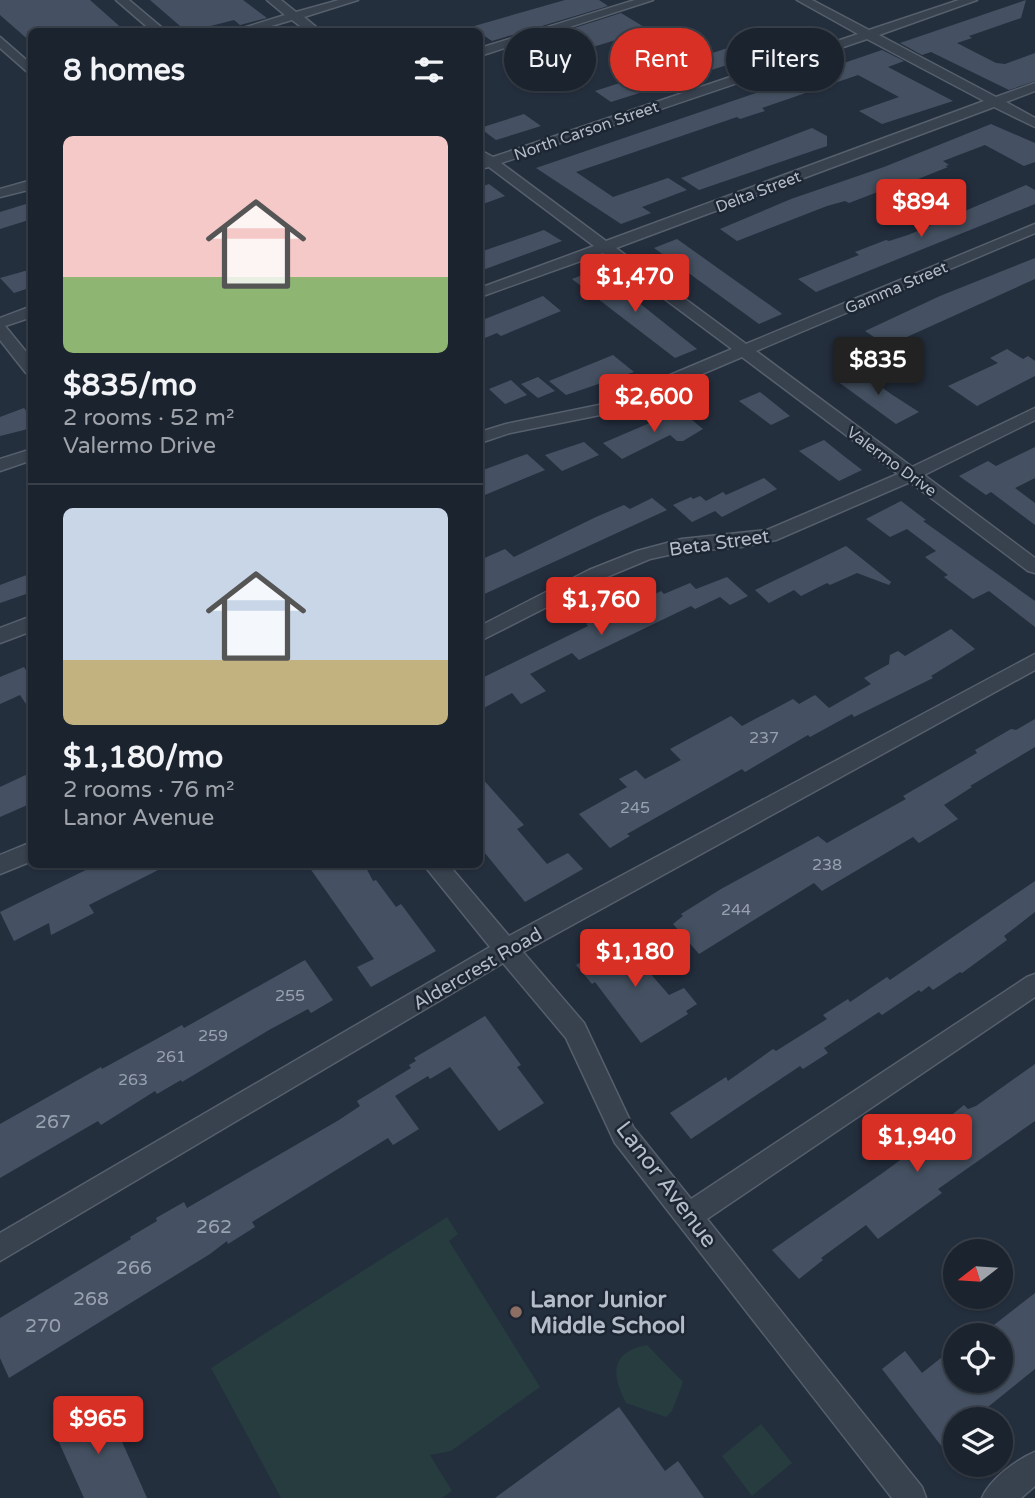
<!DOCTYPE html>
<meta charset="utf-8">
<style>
:root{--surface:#1b232e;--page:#242b36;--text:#f1f3f6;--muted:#a0a4aa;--line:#39404a;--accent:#d93025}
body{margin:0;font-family:"Varela Round",sans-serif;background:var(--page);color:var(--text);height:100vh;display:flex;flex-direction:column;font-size:26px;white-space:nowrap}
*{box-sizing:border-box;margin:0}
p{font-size:23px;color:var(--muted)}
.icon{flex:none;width:38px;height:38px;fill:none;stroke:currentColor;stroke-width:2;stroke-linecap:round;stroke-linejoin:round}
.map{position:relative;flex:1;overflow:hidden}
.panel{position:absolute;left:28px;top:28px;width:455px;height:840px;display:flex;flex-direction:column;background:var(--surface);border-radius:10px;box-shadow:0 2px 5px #0004,0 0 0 2px var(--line)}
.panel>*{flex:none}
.banner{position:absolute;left:504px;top:28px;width:425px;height:63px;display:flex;gap:14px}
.needle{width:46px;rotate:253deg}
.tools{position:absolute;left:943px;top:1239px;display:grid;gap:14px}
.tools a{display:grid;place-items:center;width:70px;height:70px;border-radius:50%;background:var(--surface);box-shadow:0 2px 5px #0004,0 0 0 2px var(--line);font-size:35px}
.price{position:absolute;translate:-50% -60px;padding:0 16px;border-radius:7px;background:var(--accent);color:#fff;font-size:23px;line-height:46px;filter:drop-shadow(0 2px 4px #0008)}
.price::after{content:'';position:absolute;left:50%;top:42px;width:21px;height:16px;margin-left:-10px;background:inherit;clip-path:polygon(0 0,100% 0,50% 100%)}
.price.current{background:#222;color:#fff}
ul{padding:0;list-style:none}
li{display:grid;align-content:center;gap:14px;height:371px;padding:0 35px}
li+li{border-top:2px solid var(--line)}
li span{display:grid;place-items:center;height:217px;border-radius:10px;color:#555}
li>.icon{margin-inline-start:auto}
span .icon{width:126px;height:126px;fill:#fffc;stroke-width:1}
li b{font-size:30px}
h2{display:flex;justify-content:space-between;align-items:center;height:84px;padding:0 35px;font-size:30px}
.pill{padding:0 24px;border-radius:32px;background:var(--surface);box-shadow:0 2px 5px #0004,0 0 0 2px var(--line);font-size:24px;line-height:63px}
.pill.current{background:var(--accent);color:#fff}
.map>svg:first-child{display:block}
.green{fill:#263c3f}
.building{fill:#455162}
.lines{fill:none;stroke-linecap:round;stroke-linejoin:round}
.street-casing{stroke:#565f6c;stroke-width:3}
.street{fill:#38414e;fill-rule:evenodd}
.education-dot{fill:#8d6e63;stroke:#1d2633;stroke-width:2.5}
.labels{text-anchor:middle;stroke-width:5;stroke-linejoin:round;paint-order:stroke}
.far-street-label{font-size:16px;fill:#b4bcc9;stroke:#1d2633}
.number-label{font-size:16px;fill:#98a1af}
.street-label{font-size:19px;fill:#b4bcc9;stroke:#1d2633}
.near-number-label{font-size:19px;fill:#98a1af}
.near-street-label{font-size:23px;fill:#b4bcc9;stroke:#1d2633}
.near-poi-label{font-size:23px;font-weight:bold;fill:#b4bcc9;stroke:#1d2633;text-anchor:start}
</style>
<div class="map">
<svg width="1035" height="1498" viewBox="0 0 1035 1498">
<rect width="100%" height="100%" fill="#242f3e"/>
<g class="green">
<polygon points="447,1217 458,1234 449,1241 540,1387 451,1451 430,1455 452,1491 442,1498 281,1498 211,1368"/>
<path d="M647,1345L683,1382L672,1411L666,1417L626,1403C611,1374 610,1352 647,1345Z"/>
<polygon points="761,1424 792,1463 752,1496 722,1456"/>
</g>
<g class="building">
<polygon points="0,0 90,0 126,32 32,32 32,43 0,15"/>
<polygon points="150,0 243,0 267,18 240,25 234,20 187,32"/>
<polygon points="565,0 599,0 608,6 492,41 471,27"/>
<polygon points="1026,0 1021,18 969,36 972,38 957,43 996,63 1005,64 1035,53 1035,81 1009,90 931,52 922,55 900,43"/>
<polygon points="621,13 649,30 530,66 506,50"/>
<polygon points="796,26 815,37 611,102 595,91"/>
<polygon points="882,50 904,61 888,67 953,101 882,124 859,111 899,97 858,75 762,108 765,111 740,119 737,117 576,172 613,197 668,178 687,190 642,207 651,213 621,224 536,168"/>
<polygon points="524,114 541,126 496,140 480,128"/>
<polygon points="991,124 1035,143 1035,162 1024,166 985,145 943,161 949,165 945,166 948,167 886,192 883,190 849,203 845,201 827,206 737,241 720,229 791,199 884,167"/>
<polygon points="812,128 827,136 827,146 699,190 681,178"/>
<polygon points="489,184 505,196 480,205 480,187"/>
<polygon points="1026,185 1035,190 1035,204 816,292 798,279 859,255 855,252 886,240 889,241 908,235"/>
<polygon points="26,204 32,209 32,219 0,229 0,212"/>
<polygon points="544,230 562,241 480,271 480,252"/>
<polygon points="677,239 781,313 782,314 759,324 654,248"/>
<polygon points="1035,258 1035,279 887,346 865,331 940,296"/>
<polygon points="32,269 32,287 14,293 0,278"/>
<polygon points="595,270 638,302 697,349 675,358 572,279"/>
<polygon points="543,296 561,311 501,336 497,333 480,340 480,321"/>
<polygon points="1007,349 1023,359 1028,356 1035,361 1035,376 977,406 948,386 998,363 990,358"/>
<polygon points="613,355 634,372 566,395 549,381"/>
<polygon points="860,371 891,394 919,412 896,424 837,381"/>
<polygon points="538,377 555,391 538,398 521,384"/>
<polygon points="511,380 527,395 505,404 489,389"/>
<polygon points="760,392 790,416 771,425 739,401"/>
<polygon points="24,408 32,418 32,428 0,436 0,417"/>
<polygon points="680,410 703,429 683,441 677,441 670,435 622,459 603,443"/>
<polygon points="824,440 840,453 862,470 839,481 799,451"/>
<polygon points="584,442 599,455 562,471 545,455"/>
<polygon points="1035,447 1035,478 1015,488 1035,503 1035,525 991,492 986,495 959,476 988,461 996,466"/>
<polygon points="527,454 545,470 480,497 480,471"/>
<polygon points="764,478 777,489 722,517 715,511 692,522 673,505 691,497 693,499 700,496 706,501 723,492 726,495"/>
<polygon points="652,498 667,510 480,596 480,560 505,549 514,557 596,517 624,505 630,509"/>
<polygon points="901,501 926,520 923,521 1035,601 1035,627 989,591 973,599 944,577 948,575 925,557 936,551 907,529 890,537 866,519"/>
<polygon points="846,546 891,582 889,585 857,573 830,585 827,583 801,596 794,590 769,603 755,590"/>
<polygon points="32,573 32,592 0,603 0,585"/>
<polygon points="727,577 748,596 730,605 720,597 695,609 691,606 579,660 572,653 530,674 546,691 521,704 512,693 480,710 480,679 588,626 586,624 648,593 651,596 661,591 664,594 690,583 696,589"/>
<polygon points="951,629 975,649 931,676 933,678 854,717 852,714 810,737 808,735 745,772 742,769 627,834 630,836 610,848 579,814 627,787 619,779 636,770 645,779 681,760 670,749 731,716 742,726 793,699 799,704 815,695 829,708 871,684 864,678 889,664 890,655 898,651 905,656"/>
<polygon points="24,667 32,679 32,713 20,695 0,704 0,677"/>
<polygon points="1035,719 1035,747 970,786 972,787 944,805 958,819 919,843 913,837 822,891 814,883 699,954 673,924 683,916 681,914 721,889 818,836 827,843 906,799 903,796 977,753 975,750 1011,729 1016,730"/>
<polygon points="32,772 32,803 0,817 0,787"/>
<polygon points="480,776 524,825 517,829 547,864 568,853 583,869 525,902 480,847"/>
<polygon points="98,864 170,864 89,905 94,913 51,935 49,923 14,941 0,912"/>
<polygon points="307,864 364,864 373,881 376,880 396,907 401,904 436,951 371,987 357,967 374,959"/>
<polygon points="1035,881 1035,912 1004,936 1007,940 962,973 960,972 933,990 929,986 921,992 919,990 882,1015 879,1012 824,1048 828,1053 803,1069 800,1066 691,1139 670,1113 726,1077 728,1081 773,1049 776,1051 827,1019 823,1015 848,999 850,1002 887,977 890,980"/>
<polygon points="634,935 647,950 636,957 669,995 684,988 697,1004 686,1011 688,1014 641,1043 595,982 592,984 576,965 621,938 624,941"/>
<polygon points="305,960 333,1000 311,1013 308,1009 269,1030 182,1082 181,1080 157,1094 155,1091 101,1125 98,1121 0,1178 0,1124 101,1067 102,1069 182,1025 184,1028"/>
<polygon points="485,1016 521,1065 517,1067 544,1103 499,1131 450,1067 430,1079 428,1076 395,1096 419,1129 393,1145 388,1138 252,1222 255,1227 228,1244 227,1241 210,1254 9,1378 0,1358 0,1318 131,1239 130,1237 157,1221 156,1218 184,1202 187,1208 339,1120 360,1106 357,1101 411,1068 409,1065 416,1061 414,1058"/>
<polygon points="1035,1064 1035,1121 938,1189 942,1193 878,1239 866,1225 821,1258 823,1260 799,1279 772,1250 884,1172 931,1137 928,1134 964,1105 968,1109 976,1106"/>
<polygon points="1035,1293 1035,1369 973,1419 956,1419 956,1445 946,1452 882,1369 905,1351 922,1373 956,1346 956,1381 1001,1381 1001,1335 981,1335"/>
<polygon points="101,1399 119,1435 147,1498 84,1498 53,1429"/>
<polygon points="619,1407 665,1471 678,1461 704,1498 495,1498"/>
</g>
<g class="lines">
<g class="street-casing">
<g id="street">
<polygon points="116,0 129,0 167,32 153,32"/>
<polygon points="267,0 281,0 296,12 339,0 358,0 304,17 322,32 308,32 292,20 251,32 230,32 285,15"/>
<polygon points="635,0 653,0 480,56 480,48"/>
<path d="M797,0H812L869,30L959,0H977L879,35L996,97L1035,83V91L1006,102L1035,118V127L994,107L616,248L746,344L1035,224V233L756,351L912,467L1035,408V420L924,475L1035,558V573L1028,571L910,482L776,540L741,547L682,552L650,559L602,579L480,641V626L589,570L637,551L682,539L767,530L898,474L742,357L610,413L510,433L480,443V432L506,424L599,405L732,349L603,253L480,297V288L594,246L489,167L480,169V150L493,157L858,34ZM867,39L984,101L606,241L501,163Z"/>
<polygon points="0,37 32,65 32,76 0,48"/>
<polygon points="32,180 32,189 0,197 0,189"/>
<polygon points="32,306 32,317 5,326 32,359 32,375 26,373 0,340 0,318"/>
<polygon points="32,449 32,460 0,471 0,459"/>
<polygon points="32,616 32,631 0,643 0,628"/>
<polygon points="1035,654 1035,670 523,952 584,1023 633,1127 691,1199 1027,977 1035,974 1035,997 707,1219 922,1487 926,1498 892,1498 615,1143 566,1038 503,963 0,1261 0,1233 490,947 423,864 448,864 509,936"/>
<polygon points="32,842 32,861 0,874 0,855"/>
<path d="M1035,1452V1486L1021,1498H982C990,1479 1016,1460 1035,1452Z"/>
</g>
</g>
<use href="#street" class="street"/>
</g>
<circle class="education-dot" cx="516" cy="1312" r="7"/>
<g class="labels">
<g class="far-street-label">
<text transform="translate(586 130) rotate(-19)" y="6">North Carson Street</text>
<text transform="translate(758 191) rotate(-21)" y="6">Delta Street</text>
<text transform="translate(896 287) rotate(-23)" y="6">Gamma Street</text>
<text transform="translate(892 461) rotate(36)" y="6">Valermo Drive</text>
</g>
<g class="number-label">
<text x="764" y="743">237</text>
<text x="635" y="813">245</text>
<text x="827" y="870">238</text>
<text x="736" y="915">244</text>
<text x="290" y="1001">255</text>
<text x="213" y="1041">259</text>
<text x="171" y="1062">261</text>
<text x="133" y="1085">263</text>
</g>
<g class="street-label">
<text transform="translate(719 542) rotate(-8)" y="7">Beta Street</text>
<text transform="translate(477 968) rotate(-30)" y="7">Aldercrest Road</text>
</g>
<g class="near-number-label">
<text x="53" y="1128">267</text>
<text x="214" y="1233">262</text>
<text x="134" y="1274">266</text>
<text x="91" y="1305">268</text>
<text x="43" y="1332">270</text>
</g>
<g class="near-street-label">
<text transform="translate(667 1184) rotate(53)" y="8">Lanor Avenue</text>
</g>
<g class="near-poi-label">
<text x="530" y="1307">Lanor Junior<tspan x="530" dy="26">Middle School</tspan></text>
</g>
</g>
</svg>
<div class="tools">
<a><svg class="needle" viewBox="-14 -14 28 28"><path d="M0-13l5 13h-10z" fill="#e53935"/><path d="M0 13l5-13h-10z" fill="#a0a4aa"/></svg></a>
<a><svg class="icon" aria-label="locate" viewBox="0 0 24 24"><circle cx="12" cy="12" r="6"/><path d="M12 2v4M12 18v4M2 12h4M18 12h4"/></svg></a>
<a><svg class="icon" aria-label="layers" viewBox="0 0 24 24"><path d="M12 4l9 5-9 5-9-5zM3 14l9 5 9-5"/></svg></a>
</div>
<b class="price" style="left:921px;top:239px">$894</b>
<b class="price" style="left:635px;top:314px">$1,470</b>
<b class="price current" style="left:878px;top:397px">$835</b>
<b class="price" style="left:654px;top:434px">$2,600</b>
<b class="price" style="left:601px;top:637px">$1,760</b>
<b class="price" style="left:635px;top:989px">$1,180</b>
<b class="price" style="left:917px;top:1174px">$1,940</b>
<b class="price" style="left:98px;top:1456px">$965</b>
<div class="banner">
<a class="pill">Buy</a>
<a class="pill current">Rent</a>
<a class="pill">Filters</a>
</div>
<section class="panel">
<h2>8 homes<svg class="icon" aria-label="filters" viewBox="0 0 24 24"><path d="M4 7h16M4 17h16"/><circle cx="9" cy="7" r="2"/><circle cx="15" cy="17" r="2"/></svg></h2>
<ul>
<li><span style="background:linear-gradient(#f6c9c9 65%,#8fb573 0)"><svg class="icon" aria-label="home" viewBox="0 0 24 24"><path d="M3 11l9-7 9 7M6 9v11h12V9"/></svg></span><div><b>$835/mo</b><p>2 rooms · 52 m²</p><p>Valermo Drive</p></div></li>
<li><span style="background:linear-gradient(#c9d6e8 70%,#c2b280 0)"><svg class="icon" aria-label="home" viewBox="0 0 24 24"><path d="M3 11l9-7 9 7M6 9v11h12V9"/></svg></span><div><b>$1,180/mo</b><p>2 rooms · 76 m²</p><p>Lanor Avenue</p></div></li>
</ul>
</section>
</div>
